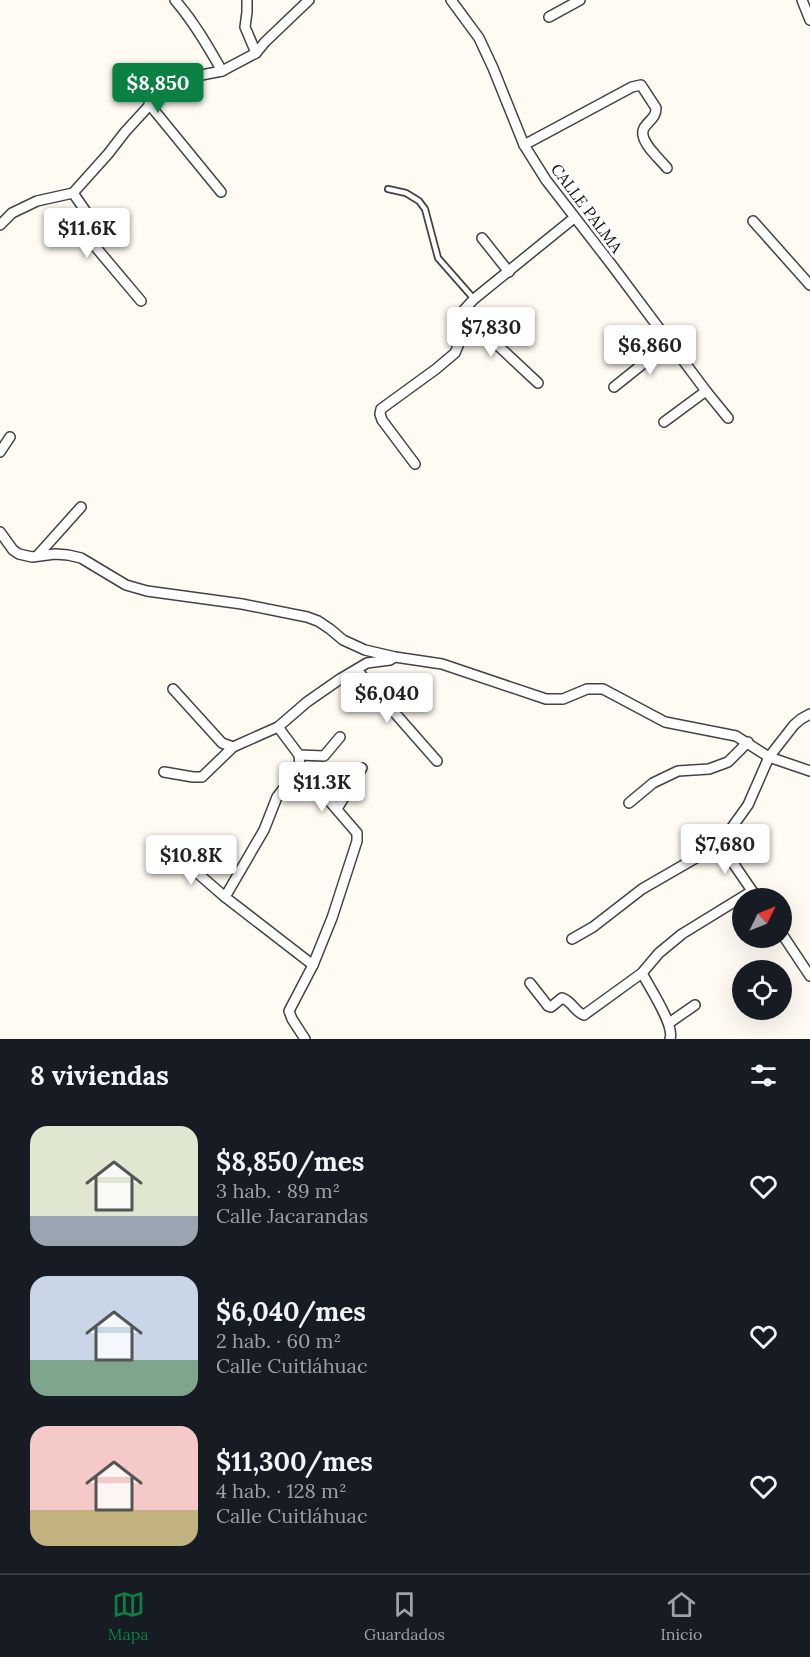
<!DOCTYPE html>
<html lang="es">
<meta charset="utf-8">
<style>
:root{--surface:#171b24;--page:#242831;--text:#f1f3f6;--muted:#9ea1a6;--line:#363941;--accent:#0b8043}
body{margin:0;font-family:Lora,serif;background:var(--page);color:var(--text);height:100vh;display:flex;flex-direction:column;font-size:22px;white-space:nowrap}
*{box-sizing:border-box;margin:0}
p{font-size:20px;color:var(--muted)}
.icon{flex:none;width:33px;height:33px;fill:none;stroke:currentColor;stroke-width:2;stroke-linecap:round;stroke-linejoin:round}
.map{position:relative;height:1039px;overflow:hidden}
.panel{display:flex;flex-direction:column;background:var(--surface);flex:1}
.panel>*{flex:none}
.needle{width:39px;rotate:47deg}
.controls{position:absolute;left:732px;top:888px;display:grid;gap:12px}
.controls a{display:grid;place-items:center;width:60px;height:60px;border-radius:50%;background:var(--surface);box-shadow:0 6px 24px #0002;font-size:30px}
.price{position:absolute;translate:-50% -51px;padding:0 14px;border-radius:6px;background:#fff;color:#222;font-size:20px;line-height:39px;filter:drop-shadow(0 2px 3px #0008)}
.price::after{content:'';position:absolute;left:50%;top:36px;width:18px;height:14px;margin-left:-9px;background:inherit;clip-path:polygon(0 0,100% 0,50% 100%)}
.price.active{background:var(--accent);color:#fff}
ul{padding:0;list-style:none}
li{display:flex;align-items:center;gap:18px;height:150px;padding:0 30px}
li span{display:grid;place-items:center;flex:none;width:168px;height:120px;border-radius:18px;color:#555}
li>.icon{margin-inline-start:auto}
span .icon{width:72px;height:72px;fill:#fffc;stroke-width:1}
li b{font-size:26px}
h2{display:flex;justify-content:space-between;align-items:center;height:72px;padding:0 30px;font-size:26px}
.dock{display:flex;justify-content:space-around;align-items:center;height:84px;border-top:2px solid var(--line);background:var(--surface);font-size:16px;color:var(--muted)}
.dock a{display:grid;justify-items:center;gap:3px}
.dock .active{color:var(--accent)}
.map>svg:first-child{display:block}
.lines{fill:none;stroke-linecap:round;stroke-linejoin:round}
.service-casing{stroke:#434343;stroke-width:8}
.minor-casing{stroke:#434343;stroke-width:12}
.service{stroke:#fff;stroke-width:4.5}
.minor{stroke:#fff;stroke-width:9}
.labels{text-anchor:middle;stroke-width:6;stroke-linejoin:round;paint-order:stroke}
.street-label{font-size:16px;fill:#101010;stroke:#fff}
</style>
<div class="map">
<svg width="810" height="1039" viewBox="0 0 810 1039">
<rect width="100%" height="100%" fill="#fffbf3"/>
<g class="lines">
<g class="service-casing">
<polyline id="service" points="388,189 406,193 419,201 425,209 438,258 474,299"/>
</g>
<g class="minor-casing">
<g id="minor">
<path d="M175,0C194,22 208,46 222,71"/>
<polyline points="247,0 247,12 245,27 256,53"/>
<polyline points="451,0 479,38 493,68 524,145 546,180 611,264 706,391 728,418"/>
<polyline points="802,0 810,20"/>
<polyline points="549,17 580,0"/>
<polyline points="149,104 221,192"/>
<path d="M524,145L632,87L641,85L656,108C656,118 649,120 644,128C637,140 660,159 667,168"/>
<polyline points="73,193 98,229 93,244 141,301"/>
<polyline points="753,221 810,285"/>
<polyline points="0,225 12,213 37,201 73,193 108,154 125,132 157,97 172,86 186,78 222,71 256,53 265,42 309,0"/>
<polyline points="482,238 509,272"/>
<polyline points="462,312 538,383"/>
<polyline points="614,387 669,343"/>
<polyline points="664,422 706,391"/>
<polyline points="0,452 10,437"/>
<polyline points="415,464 382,420 380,414 381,409 436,369 455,353 460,341 460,318 462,312 474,299 574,218"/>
<polyline points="0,532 13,550 19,554 32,557 55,554 68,555 81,558 126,585 147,591 242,604 307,617 318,621 330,629 343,640 365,650 395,657 442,664 546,699 563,699 587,689 603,689 665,722 736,736 769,757 810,771"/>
<polyline points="38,555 81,507"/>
<polyline points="357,670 437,761"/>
<polyline points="173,689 222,743 233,747"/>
<polyline points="299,755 324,756 340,737"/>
<polyline points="164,772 193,777 202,777 233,747 278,727"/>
<polyline points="629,803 653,783 678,771 709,769 728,762 748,742"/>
<polyline points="337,809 362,768"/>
<polyline points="720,844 757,898"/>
<polyline points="164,857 179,857 225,897 313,965"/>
<polyline points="225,897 264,830 277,797 300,767"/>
<polyline points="782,934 810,976"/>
<polyline points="572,939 593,927 642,889 720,844 748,805 769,757 794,725 801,719 810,714"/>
<path d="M642,973C649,987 675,1025 670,1039"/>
<path d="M530,983L548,1006L551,1007L562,998C572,1001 575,1012 584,1015L642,973L659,953L682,934L752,891"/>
<polyline points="669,1023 695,1005"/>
<polyline points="305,1039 292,1019 289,1011 313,965 332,918 357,841 357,833 300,767 299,755 278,727 307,702 340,679 367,663 390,660 393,658"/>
</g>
</g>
<use href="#service" class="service"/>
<use href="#minor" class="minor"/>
</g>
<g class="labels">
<g class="street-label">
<text transform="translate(587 208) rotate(53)" y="6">CALLE PALMA</text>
</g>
</g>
</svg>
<div class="controls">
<a><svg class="needle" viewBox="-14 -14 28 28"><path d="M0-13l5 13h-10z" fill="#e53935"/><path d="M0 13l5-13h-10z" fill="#9ea1a6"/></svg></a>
<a><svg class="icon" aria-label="locate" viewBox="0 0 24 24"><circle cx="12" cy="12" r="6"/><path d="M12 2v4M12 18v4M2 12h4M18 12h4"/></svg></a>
</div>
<b class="price active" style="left:158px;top:114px">$8,850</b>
<b class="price" style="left:87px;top:259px">$11.6K</b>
<b class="price" style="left:491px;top:358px">$7,830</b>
<b class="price" style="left:650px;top:376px">$6,860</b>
<b class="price" style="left:387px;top:724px">$6,040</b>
<b class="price" style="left:322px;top:813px">$11.3K</b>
<b class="price" style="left:725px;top:875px">$7,680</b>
<b class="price" style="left:191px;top:886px">$10.8K</b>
</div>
<section class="panel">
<h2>8 viviendas<svg class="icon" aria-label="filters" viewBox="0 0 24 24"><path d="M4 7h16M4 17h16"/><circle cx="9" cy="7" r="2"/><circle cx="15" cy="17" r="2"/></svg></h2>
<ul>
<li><span style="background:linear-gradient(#dfe7d0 75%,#9aa5b1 0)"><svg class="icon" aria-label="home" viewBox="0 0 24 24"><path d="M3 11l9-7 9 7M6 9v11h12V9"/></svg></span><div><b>$8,850/mes</b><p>3 hab. · 89 m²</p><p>Calle Jacarandas</p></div><svg class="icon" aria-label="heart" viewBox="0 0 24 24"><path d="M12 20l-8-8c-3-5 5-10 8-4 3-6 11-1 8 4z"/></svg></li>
<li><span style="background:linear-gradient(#c9d6e8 70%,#7fa58c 0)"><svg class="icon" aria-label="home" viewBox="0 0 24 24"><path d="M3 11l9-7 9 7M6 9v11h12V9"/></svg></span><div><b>$6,040/mes</b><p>2 hab. · 60 m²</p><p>Calle Cuitláhuac</p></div><svg class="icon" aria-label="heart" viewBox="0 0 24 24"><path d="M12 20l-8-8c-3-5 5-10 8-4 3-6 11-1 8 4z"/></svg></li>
<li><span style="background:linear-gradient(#f6c9c9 70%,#c2b280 0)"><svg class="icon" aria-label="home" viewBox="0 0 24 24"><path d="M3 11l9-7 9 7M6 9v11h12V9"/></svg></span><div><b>$11,300/mes</b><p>4 hab. · 128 m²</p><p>Calle Cuitláhuac</p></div><svg class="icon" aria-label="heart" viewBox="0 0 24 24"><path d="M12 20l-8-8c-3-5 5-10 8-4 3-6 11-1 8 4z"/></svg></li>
</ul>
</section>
<nav class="dock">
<a class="active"><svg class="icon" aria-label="map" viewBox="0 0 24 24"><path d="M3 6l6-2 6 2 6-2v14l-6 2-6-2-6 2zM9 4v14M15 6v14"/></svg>Mapa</a>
<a><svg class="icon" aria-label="saved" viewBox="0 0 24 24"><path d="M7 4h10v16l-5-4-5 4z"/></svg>Guardados</a>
<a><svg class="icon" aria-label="home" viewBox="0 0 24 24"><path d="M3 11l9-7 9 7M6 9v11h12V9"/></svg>Inicio</a>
</nav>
